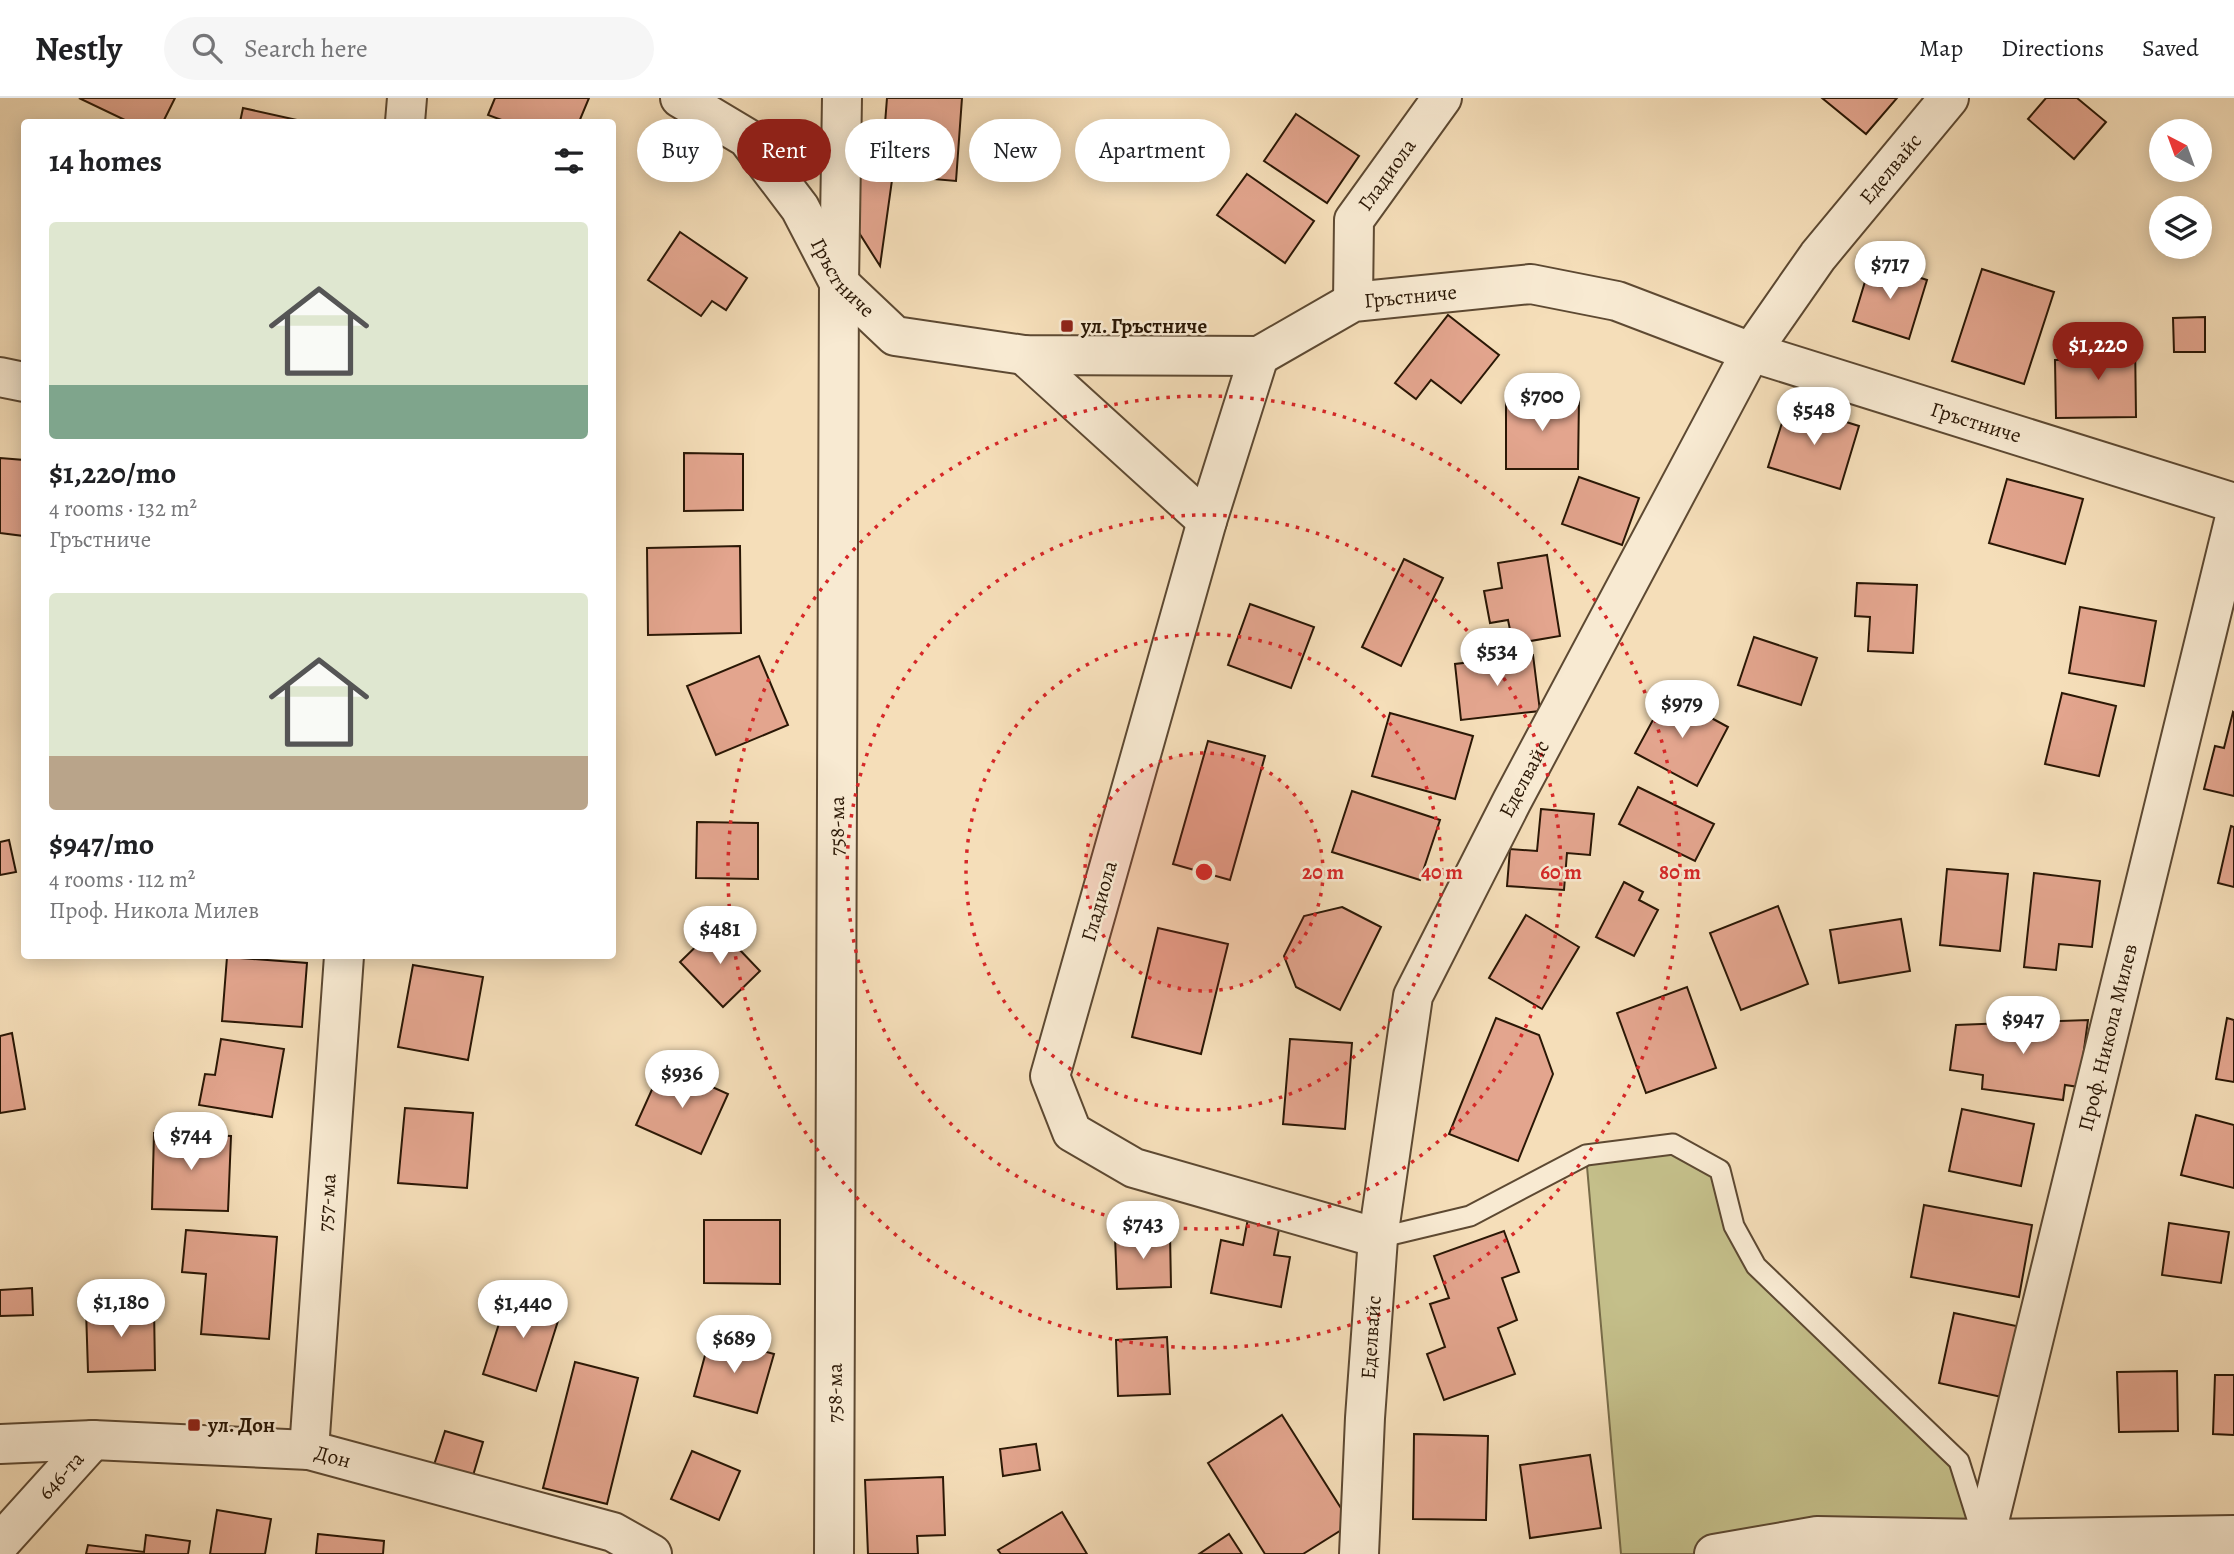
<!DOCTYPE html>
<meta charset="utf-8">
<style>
:root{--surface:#fff;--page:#f6f6f6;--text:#202124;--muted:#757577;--line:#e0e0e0;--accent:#8f2418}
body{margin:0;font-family:Alegreya,serif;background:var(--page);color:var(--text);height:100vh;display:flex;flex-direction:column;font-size:26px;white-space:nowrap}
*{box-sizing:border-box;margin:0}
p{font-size:23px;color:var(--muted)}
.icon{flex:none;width:38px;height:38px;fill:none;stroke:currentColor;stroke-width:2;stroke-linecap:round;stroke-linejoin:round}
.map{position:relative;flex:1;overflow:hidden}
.panel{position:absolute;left:21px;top:21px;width:595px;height:840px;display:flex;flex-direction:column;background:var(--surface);border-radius:7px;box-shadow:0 4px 18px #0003}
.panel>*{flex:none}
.hud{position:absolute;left:637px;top:21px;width:665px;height:63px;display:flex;gap:14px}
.needle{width:46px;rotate:319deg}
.tools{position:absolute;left:2149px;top:21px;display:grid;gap:14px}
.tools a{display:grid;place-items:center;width:63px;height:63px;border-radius:50%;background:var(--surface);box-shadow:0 4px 18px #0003;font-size:35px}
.price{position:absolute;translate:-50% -60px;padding:0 16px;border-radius:24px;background:#fff;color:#222;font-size:23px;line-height:46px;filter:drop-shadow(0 2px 4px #0008)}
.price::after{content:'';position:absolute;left:50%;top:42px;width:21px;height:16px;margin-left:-10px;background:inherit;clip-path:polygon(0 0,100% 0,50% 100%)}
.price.on{background:var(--accent);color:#fff}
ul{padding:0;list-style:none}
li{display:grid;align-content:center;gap:14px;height:371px;padding:0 28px}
li span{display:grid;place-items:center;height:217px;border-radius:7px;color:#555}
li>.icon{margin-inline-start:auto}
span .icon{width:126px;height:126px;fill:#fffc;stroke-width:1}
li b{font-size:30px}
h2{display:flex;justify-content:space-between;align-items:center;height:84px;padding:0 28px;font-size:30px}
.chip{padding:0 24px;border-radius:32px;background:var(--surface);box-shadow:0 4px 18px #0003;font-size:24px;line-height:63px}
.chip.on{background:var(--accent);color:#fff}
header{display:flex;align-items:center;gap:42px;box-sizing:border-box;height:98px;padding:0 35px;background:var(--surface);border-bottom:2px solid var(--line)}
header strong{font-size:33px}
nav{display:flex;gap:38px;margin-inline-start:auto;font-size:24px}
.search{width:490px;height:63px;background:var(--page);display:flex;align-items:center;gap:18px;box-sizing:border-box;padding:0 24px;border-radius:38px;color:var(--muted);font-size:26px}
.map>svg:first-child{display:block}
.green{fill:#c4bf8a;stroke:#776b48;stroke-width:2}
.building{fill:#e3a58e;stroke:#2a1705;stroke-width:2}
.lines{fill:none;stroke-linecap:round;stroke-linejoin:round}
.lane-casing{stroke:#5d4932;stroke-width:23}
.street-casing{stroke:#5d4932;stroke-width:42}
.lane{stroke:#f8ead2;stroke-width:19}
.street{stroke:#f8ead2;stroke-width:38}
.ring{fill:none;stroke:#d62828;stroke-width:3.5;stroke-dasharray:3.5 7}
.poi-dot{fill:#8f2418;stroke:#f8ead2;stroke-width:2.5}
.labels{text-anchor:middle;stroke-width:5;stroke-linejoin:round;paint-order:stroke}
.street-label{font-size:21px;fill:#2a1705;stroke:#f8ead2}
.poi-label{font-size:21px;font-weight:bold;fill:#2a1705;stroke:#f8ead2;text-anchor:start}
.centre{fill:#d62828;stroke:#f8ead2;stroke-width:3.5}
.ring-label{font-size:21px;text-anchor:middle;font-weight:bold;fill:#d62828;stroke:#f8ead2;stroke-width:5;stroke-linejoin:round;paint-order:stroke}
</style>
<header>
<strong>Nestly</strong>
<div class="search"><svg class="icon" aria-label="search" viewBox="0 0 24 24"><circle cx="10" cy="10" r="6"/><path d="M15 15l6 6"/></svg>Search here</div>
<nav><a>Map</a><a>Directions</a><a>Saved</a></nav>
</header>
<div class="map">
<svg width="2234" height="1456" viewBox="0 0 2234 1456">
<rect width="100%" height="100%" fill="#f5deb9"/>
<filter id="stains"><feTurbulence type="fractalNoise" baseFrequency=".00286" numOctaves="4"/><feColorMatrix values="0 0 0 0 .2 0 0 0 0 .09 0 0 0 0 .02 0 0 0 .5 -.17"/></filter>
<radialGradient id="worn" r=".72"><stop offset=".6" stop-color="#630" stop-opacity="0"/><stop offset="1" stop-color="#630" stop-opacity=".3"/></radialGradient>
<polygon class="green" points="1673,1046 1720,1072 1756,1168 1959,1363 1981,1456 1621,1456 1586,1057"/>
<g class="building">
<polygon points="79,0 175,0 163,24 129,24"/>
<polygon points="495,0 589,0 579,24 507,24 488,17"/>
<polygon points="887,0 962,0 956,83 899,78 900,66 882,64"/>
<polygon points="1822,0 1897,0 1866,36"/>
<polygon points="2046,0 2077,0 2106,24 2074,61 2028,21"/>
<polygon points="243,10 306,24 240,24"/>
<polygon points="1296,16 1359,58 1327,105 1264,63"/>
<polygon points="859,64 894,68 880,168 851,122"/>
<polygon points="1247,76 1314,123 1285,165 1217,117"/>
<polygon points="680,134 747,180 726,212 712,203 701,218 648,182"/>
<polygon points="1871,164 1927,182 1909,241 1853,223"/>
<polygon points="1982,171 2054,194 2024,286 1952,263"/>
<polygon points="1448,217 1499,257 1461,305 1431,282 1416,301 1395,285"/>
<polygon points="2205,219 2205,254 2174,254 2173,220"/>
<polygon points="2135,241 2136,319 2056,320 2055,262 2088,261 2088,242"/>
<polygon points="1506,298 1579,299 1578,371 1506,371"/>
<polygon points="1788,306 1859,328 1840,391 1768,369"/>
<polygon points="684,355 743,356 743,412 684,413"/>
<polygon points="0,360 24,362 24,438 0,435"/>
<polygon points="1579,379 1639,400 1622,447 1562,426"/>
<polygon points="2007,381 2083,401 2065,466 1989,445"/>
<polygon points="740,448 741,535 648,537 647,450"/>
<polygon points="1547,457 1560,538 1513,546 1508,522 1490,525 1484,493 1502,490 1498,465"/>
<polygon points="1404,461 1443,480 1401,568 1362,549"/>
<polygon points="1857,485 1917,487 1913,555 1868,553 1870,519 1855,518"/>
<polygon points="1250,506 1314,529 1291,590 1228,567"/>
<polygon points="2080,509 2156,523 2144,588 2069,575"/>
<polygon points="1754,539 1817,560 1801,607 1738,587"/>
<polygon points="1533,557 1540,613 1461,622 1455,566"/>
<polygon points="759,558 788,627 716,657 687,588"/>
<polygon points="2062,595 2116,608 2099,678 2045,666"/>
<polygon points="1667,596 1728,629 1697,688 1635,655"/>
<polygon points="2233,614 2234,615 2234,698 2204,691 2215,648 2224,650"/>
<polygon points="1390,615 1473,638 1455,701 1372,678"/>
<polygon points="1208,643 1265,658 1230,782 1173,766"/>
<polygon points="1638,689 1714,726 1695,763 1619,726"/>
<polygon points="1352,693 1440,722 1420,782 1332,754"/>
<polygon points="1541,711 1594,716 1590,757 1567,755 1564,792 1507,788 1510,751 1537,753"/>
<polygon points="697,724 758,725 758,781 696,780"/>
<polygon points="2231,728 2234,729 2234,789 2218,785"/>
<polygon points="9,742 16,774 0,777 0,744"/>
<polygon points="1947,771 2008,776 2000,853 1940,847"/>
<polygon points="2034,775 2100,783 2092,849 2059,846 2056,872 2024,869"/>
<polygon points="1624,784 1643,794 1639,802 1658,812 1634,858 1596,839"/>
<polygon points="1778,808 1808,886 1741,912 1710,835"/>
<polygon points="1342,809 1381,829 1340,912 1296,889 1284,858 1304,818"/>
<polygon points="1526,817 1579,849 1542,911 1489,880"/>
<polygon points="1901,821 1910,873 1839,885 1830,832"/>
<polygon points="717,828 760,873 723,909 680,864"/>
<polygon points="1158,830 1228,846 1201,956 1132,939"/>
<polygon points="227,859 307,865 302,929 222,923"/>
<polygon points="413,867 483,879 468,962 398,949"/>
<polygon points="1687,889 1716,970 1646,995 1617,915"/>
<polygon points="1496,920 1539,937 1553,976 1518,1063 1449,1036"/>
<polygon points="2227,920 2234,922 2234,984 2216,981"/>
<polygon points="2088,922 2079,989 2065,987 2063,1002 1982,991 1983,977 1950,972 1956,927"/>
<polygon points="12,935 25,1011 0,1015 0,938"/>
<polygon points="221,941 284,951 272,1019 199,1007 205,976 215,977"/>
<polygon points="1290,941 1352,945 1345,1031 1283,1026"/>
<polygon points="663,967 728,996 701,1056 636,1027"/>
<polygon points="405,1010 473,1015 467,1090 398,1085"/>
<polygon points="1962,1011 2034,1026 2021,1088 1949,1073"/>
<polygon points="2196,1017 2234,1027 2234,1090 2181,1077"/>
<polygon points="154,1035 231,1038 228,1113 152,1111"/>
<polygon points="1924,1107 2032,1127 2019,1199 1911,1179"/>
<polygon points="1250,1110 1282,1116 1274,1157 1290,1159 1281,1209 1211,1195 1221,1142 1243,1147"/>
<polygon points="704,1122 780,1122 780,1186 704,1185"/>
<polygon points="2169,1125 2229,1134 2221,1185 2162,1177"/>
<polygon points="186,1132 277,1139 269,1241 201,1236 206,1176 182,1174"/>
<polygon points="1504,1133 1519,1174 1502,1180 1517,1222 1498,1230 1515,1276 1444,1302 1427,1256 1445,1249 1430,1206 1449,1200 1434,1158"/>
<polygon points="1170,1136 1171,1189 1117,1191 1115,1138"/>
<polygon points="32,1190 33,1217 0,1218 0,1192"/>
<polygon points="510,1191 563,1207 536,1293 483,1276"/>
<polygon points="154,1209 155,1272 88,1274 86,1211"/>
<polygon points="1954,1215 2021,1229 2006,1300 1939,1285"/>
<polygon points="710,1239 774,1256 757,1315 694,1298"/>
<polygon points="1167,1239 1170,1296 1118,1298 1116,1242"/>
<polygon points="575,1264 638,1280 607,1406 543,1390"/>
<polygon points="2177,1273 2178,1333 2119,1334 2117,1274"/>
<polygon points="2215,1277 2234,1277 2234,1337 2213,1336"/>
<polygon points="1282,1317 1351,1426 1303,1456 1265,1456 1208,1365"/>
<polygon points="445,1333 483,1344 472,1381 433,1370"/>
<polygon points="1414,1336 1488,1338 1486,1422 1413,1421"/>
<polygon points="1036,1346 1040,1372 1003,1378 1000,1351"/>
<polygon points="692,1353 740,1373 719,1422 671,1401"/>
<polygon points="1590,1357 1601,1430 1530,1440 1520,1367"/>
<polygon points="943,1379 945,1437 917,1438 918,1456 868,1456 865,1382"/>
<polygon points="217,1412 271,1421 265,1456 210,1456"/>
<polygon points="1062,1414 1087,1456 1001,1456 998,1452"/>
<polygon points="318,1436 384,1443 383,1456 316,1456"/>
<polygon points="1229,1436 1242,1456 1199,1456"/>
<polygon points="146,1437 190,1443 188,1456 86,1456 88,1447 144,1454"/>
</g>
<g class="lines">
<g class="lane-casing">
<polyline id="lane" points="1378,1140 1470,1118 1586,1057 1673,1046 1720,1072 1734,1128 1756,1168 1959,1363 1981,1433"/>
</g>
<g class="street-casing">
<g id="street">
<path id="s1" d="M680,0L747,40L800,110L839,185L895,238L1024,257L1259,258L1353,204L1531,186L1617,203L1751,254L2234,405"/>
<polyline points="405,24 407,0"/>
<path id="s2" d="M1353,204L1354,122L1442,0"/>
<polyline points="1024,257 1207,423"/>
<polyline points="1259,258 1207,423 1050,978 1072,1034 1134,1070 1378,1140"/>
<polyline points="0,279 24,284"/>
<path id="s3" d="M0,1346L93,1342L309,1352L613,1434L652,1456"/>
<path id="s4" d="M309,1352L344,858"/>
<path id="s5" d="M0,1445L93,1342"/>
<path id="s6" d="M834,1456L839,185L842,0"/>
<path id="s7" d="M1359,1456L1365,1320L1378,1140L1413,898L1512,703L1751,254L1818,158L1949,0"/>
<polyline points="1714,1456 1817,1438 1984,1441 2234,1437"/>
<path id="s8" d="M1981,1456L2234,423"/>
</g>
</g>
<use href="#lane" class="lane"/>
<use href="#street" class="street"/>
</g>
<circle cx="1204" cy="774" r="119" fill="#d62828" fill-opacity=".12"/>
<g class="ring">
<circle cx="1204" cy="774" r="119"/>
<circle cx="1204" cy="774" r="238"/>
<circle cx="1204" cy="774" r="357"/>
<circle cx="1204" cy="774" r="476"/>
</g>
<g class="poi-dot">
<rect x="1060" y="221" width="14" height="14" rx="3.5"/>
<rect x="187" y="1320" width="14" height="14" rx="3.5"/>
</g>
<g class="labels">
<g class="street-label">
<text dy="7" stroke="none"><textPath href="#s7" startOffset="1519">Еделвайс</textPath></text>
<text dy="7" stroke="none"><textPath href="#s2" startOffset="138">Гладиола</textPath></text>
<text dy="7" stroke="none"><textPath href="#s1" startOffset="248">Гръстниче</textPath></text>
<text dy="7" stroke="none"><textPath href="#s1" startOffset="859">Гръстниче</textPath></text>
<text dy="7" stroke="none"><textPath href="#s1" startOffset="1447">Гръстниче</textPath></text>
<text dy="7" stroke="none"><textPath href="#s7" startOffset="805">Еделвайс</textPath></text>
<text dy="7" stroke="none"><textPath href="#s6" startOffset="728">758-ма</textPath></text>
<text transform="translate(1099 803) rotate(-74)" y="7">Гладиола</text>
<text dy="7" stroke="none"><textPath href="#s8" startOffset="532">Проф. Никола Милев</textPath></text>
<text dy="7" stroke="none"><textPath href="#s4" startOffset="248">757-ма</textPath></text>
<text dy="7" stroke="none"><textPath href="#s7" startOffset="217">Еделвайс</textPath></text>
<text dy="7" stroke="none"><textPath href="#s6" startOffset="161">758-ма</textPath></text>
<text dy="7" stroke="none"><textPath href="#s3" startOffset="334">Дон</textPath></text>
<text dy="7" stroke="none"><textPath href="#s5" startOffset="91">646-та</textPath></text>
</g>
<g class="poi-label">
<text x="1081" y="235">ул. Гръстниче</text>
<text x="208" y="1334">ул. Дон</text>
</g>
</g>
<circle cx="1204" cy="774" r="10" class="centre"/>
<g class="ring-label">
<text x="1323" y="781">20 m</text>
<text x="1442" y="781">40 m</text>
<text x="1561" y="781">60 m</text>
<text x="1680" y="781">80 m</text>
</g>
<rect width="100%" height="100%" filter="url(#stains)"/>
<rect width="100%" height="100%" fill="url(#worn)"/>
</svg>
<div class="tools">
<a><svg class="needle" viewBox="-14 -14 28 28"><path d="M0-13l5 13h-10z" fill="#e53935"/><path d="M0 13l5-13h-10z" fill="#757577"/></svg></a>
<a><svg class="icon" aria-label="layers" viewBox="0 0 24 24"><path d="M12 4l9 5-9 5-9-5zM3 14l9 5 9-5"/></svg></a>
</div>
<b class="price" style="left:1890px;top:203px">$717</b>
<b class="price on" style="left:2098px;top:284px">$1,220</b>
<b class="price" style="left:1542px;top:335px">$700</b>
<b class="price" style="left:1814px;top:349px">$548</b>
<b class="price" style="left:1497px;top:590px">$534</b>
<b class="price" style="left:1682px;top:642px">$979</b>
<b class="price" style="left:720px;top:868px">$481</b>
<b class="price" style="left:2023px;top:958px">$947</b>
<b class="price" style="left:682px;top:1012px">$936</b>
<b class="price" style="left:191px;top:1074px">$744</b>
<b class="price" style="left:1143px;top:1163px">$743</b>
<b class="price" style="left:121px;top:1241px">$1,180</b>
<b class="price" style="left:523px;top:1242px">$1,440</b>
<b class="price" style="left:734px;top:1277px">$689</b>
<div class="hud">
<a class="chip">Buy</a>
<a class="chip on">Rent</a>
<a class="chip">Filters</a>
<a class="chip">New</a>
<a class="chip">Apartment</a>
</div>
<section class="panel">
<h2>14 homes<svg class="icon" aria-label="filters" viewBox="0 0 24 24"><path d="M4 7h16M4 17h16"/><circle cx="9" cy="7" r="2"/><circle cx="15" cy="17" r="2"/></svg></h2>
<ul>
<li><span style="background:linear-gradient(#dfe7d0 75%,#7fa58c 0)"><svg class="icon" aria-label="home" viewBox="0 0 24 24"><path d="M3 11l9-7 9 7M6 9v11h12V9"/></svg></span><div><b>$1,220/mo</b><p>4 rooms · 132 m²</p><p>Гръстниче</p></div></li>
<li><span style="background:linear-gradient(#dfe7d0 75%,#b9a48a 0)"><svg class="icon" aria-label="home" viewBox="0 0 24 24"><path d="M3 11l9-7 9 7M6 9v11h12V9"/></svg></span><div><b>$947/mo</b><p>4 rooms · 112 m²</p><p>Проф. Никола Милев</p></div></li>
</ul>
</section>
</div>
